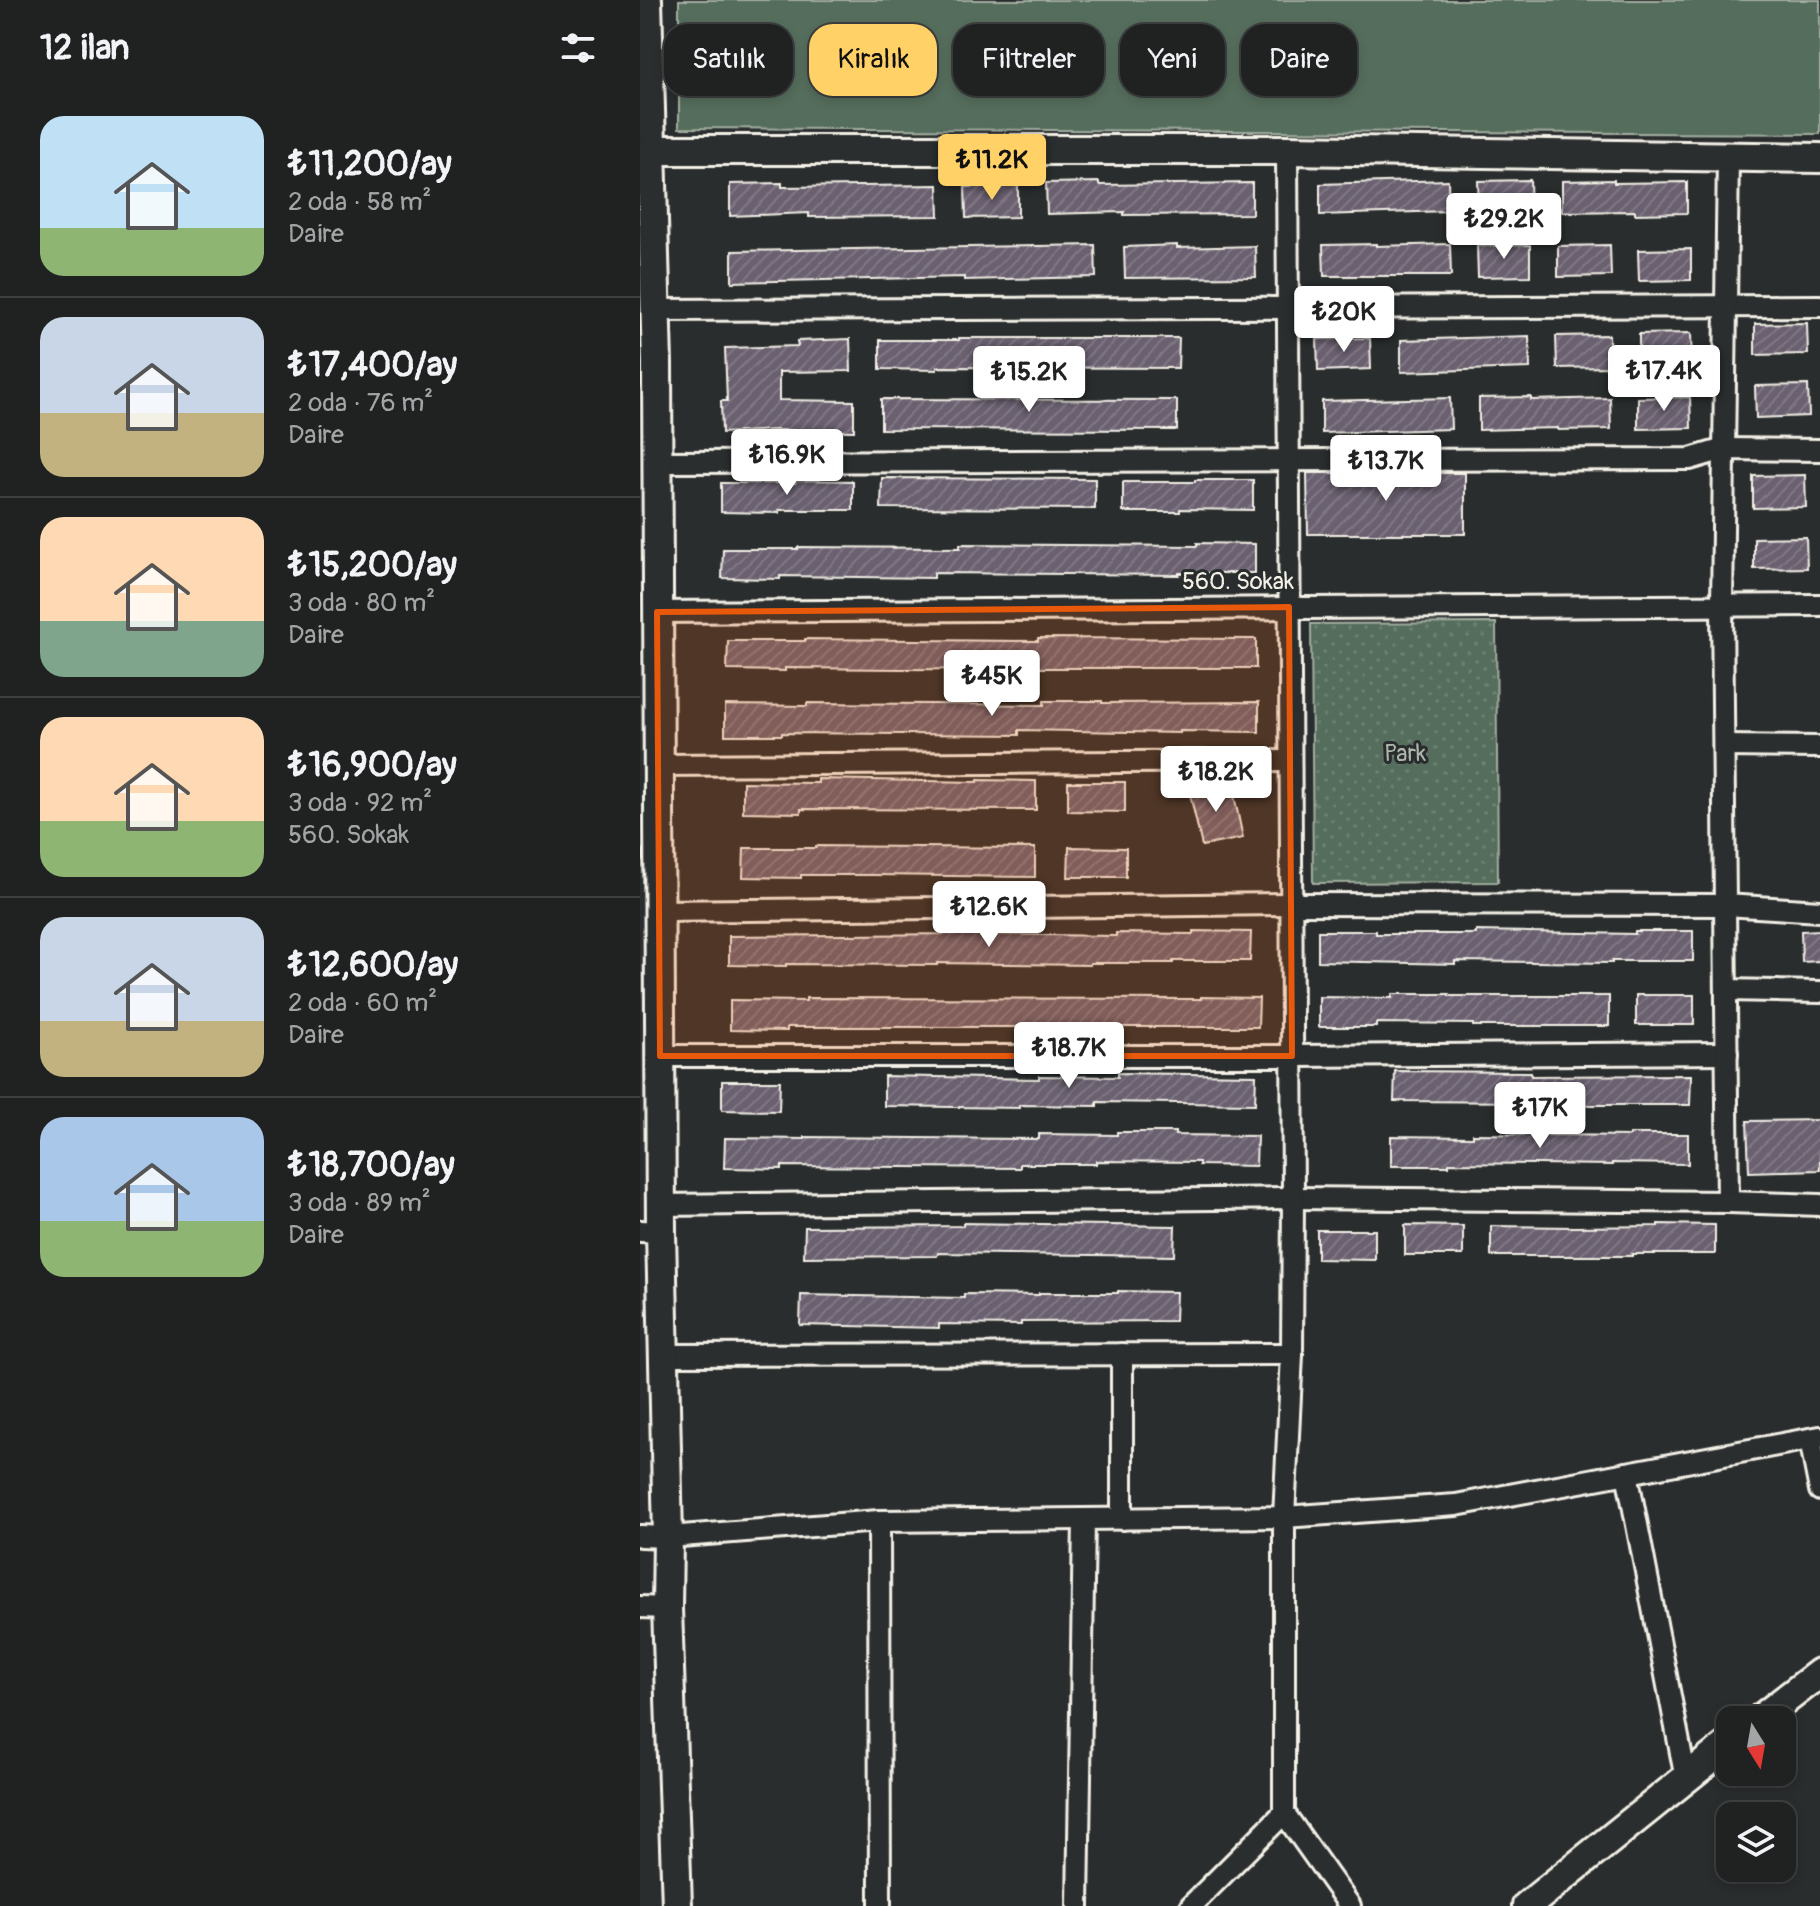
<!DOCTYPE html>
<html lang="tr">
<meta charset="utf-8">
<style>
:root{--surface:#202222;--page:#2d2f2f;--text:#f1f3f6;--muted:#a2a4a5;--line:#3d3f40;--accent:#ffd166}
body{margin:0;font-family:Pangolin,sans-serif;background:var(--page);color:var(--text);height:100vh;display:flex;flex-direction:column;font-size:30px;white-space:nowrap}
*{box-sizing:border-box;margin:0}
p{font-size:26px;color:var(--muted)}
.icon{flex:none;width:44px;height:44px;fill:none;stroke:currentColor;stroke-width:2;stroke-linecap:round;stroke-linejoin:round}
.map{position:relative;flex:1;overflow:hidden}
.panel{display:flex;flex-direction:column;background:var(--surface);width:640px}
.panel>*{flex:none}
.guide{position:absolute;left:24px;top:24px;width:760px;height:72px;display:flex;gap:16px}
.needle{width:52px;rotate:169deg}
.buttons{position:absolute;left:1076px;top:1706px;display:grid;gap:16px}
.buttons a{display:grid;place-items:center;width:80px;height:80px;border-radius:16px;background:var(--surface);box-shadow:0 4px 12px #0003,0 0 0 2px var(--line);font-size:40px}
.price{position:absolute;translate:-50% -68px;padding:0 18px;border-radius:8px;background:#fff;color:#222;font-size:26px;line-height:52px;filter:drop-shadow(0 2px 4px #0008)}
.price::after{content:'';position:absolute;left:50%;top:48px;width:24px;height:18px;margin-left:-12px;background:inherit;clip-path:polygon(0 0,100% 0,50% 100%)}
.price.on{background:var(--accent);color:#111}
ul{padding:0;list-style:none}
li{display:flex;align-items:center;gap:24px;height:200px;padding:0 40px}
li+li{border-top:2px solid var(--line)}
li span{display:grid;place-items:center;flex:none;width:224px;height:160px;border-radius:24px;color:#555}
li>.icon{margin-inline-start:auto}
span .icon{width:96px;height:96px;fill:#fffc;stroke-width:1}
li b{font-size:34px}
h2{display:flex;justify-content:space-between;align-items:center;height:96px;padding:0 40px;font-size:34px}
.chip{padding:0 28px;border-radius:24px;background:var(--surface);box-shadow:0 4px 12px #0003,0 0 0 2px var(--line);font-size:28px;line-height:72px}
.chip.on{background:var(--accent);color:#111}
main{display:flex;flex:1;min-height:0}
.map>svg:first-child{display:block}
.grass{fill:#546d5b;stroke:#a4afa2;stroke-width:2}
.park{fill:url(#park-dots);stroke:#a4afa2;stroke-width:2}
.building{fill:url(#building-hatch);stroke:#f4f1e8;stroke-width:2}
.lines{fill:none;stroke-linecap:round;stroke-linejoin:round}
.street-casing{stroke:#f4f1e8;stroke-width:26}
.secondary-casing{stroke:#f4f1e8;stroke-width:34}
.street{stroke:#2a2d2e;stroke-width:20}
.secondary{stroke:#2a2d2e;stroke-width:28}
.marked{fill:#e8590c;fill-opacity:0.2;stroke:#e8590c;stroke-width:6;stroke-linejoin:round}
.labels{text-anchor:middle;stroke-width:6;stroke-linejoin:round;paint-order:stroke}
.street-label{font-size:24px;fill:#f4f1e8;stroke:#2a2d2e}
.park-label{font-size:24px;fill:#acb6a9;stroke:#2a2d2e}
</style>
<main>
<section class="panel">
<h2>12 ilan<svg class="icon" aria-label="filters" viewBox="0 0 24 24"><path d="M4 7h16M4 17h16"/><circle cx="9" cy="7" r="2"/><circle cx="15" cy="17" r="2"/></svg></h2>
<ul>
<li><span style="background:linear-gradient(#bfe0f5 70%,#8fb573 0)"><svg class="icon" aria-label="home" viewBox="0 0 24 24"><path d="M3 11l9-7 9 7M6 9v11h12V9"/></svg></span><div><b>₺11,200/ay</b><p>2 oda · 58 m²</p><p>Daire</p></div></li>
<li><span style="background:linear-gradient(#c9d6e8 60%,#c2b280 0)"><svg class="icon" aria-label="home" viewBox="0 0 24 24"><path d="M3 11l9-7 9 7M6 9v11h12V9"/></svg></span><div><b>₺17,400/ay</b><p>2 oda · 76 m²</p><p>Daire</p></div></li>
<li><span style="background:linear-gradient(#ffd9b3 65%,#7fa58c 0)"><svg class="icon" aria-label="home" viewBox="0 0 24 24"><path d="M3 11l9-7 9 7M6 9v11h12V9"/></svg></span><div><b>₺15,200/ay</b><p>3 oda · 80 m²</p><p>Daire</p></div></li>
<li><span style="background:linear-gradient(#ffd9b3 65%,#8fb573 0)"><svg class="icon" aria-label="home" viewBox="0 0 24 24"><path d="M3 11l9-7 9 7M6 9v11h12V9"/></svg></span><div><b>₺16,900/ay</b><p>3 oda · 92 m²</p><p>560. Sokak</p></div></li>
<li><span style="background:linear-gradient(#c9d6e8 65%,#c2b280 0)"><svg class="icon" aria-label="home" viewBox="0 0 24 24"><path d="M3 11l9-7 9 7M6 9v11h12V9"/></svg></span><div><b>₺12,600/ay</b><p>2 oda · 60 m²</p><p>Daire</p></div></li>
<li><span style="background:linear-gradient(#a9c7e8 65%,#8fb573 0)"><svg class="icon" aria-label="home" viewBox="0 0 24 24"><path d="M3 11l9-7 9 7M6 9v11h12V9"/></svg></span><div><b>₺18,700/ay</b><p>3 oda · 89 m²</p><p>Daire</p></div></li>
</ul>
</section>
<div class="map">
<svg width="1180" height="1906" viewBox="0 0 1180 1906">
<defs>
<pattern id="park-dots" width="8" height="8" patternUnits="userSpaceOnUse" patternTransform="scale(2)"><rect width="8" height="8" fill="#546d5b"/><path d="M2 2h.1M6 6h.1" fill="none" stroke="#6d8273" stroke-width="1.8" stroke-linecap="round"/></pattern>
<pattern id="building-hatch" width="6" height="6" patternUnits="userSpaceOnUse" patternTransform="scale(2)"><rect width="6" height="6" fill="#6a6070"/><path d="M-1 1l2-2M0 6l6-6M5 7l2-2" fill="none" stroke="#807784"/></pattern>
</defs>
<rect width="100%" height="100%" fill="#2a2d2e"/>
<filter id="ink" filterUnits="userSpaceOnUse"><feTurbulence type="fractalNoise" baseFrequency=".0125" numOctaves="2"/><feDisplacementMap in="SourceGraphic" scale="16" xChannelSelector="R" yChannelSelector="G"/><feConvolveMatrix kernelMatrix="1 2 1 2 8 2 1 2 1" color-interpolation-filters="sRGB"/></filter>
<g filter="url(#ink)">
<polygon class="grass" points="39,0 1180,0 1180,134 39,128"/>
<polygon class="park" points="856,623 858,882 673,883 671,624"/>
<g class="building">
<polygon points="808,180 809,211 680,215 680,184"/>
<polygon points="890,180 891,211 839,212 838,181"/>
<polygon points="974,180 974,183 1047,182 1047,213 995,214 995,211 922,212 922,181"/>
<polygon points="459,182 459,185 612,183 612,214 484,215 484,212 407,214 406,183"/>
<polygon points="142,183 142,187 298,185 299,216 169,217 169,213 90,216 90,184"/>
<polygon points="378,185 378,217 326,218 325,187"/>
<polygon points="736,244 736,246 810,244 811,276 684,276 683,245"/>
<polygon points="455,245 456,277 324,280 324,277 92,282 92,251"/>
<polygon points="537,245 537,248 615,246 616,277 485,278 484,247"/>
<polygon points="890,245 890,276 838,277 837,246"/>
<polygon points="970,245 971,276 918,277 918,246"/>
<polygon points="1051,249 1051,280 999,281 998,250"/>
<polygon points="1167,323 1168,354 1115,355 1115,324"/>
<polygon points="1051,333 1052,364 999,365 999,334"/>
<polygon points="969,335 970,367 917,368 916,336"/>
<polygon points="889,336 890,368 761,372 761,340"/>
<polygon points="319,338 539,338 538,368 297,367 297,370 240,369 240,340 319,340"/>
<polygon points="730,338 731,369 678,371 677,339"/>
<polygon points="210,339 211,371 139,372 139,400 214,401 214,431 134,430 82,433 81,401 87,401 85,348 158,346 157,341"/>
<polygon points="1168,385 1169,416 1116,418 1115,386"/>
<polygon points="891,397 891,400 970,398 971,429 918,430 918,428 839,430 839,398"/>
<polygon points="1050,397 1051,428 998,429 998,398"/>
<polygon points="810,398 811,429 682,433 682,401"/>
<polygon points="241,399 537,400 537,430 241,429"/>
<polygon points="667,473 825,473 825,534 668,534"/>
<polygon points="1165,475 1166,507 1113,508 1113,476"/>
<polygon points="242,478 455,479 455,509 241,508"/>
<polygon points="156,480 213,481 213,510 139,510 139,513 81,512 81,483 155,483"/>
<polygon points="555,480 613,480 613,510 540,509 540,512 483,512 483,482 555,482"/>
<polygon points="1166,537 1167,568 1114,569 1114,538"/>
<polygon points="557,543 615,544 615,573 539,573 539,575 294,573 294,578 140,576 140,579 82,578 83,549 158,549 158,547 320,548 320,544 557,546"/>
<polygon points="398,638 616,639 616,668 377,668 377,670 145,668 145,671 87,670 88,641 165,641 165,639 398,641"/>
<polygon points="404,701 462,701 462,703 619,702 619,732 540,731 540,733 379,730 379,735 142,733 142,735 85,735 85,705 167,706 167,703 404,705"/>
<polygon points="178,779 338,782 338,780 396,781 396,810 161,809 161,813 103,812 103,782 178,783"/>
<polygon points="591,781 603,838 562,846 549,790"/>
<polygon points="428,782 485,782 485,812 428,811"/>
<polygon points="176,846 395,848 395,877 233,875 161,875 161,878 103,877 104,848 176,848"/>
<polygon points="429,847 486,848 486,877 428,877"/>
<polygon points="1180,930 1180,961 1162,962 1161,931"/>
<polygon points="553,931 611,932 610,961 533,961 533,963 450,963 450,965 297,963 297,965 146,964 146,966 89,965 89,936 322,934 476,936 476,933 553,934"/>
<polygon points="678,931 736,931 736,934 836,934 836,931 995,934 995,931 1053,931 1053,961 972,961 972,963 815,961 815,964 678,961"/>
<polygon points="752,994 809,994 809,996 969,996 969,1026 833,1026 833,1024 736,1023 736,1027 679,1027 679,997 752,998"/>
<rect x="996" y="995" width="58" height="30"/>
<polygon points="561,997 619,998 618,1027 147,1027 147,1031 90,1030 90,1000 166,1001 166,998 561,999"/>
<polygon points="755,1071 891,1072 891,1076 1051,1075 1050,1105 914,1105 914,1102 754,1101"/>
<polygon points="478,1073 616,1075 615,1104 457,1102 457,1106 379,1105 379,1108 244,1106 244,1076 399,1079 399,1076 478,1077"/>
<polygon points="82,1081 140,1081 139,1111 82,1110"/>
<polygon points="1180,1120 1180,1170 1109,1172 1107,1121"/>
<polygon points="477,1132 535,1132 535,1135 617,1136 616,1166 559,1165 559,1162 456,1161 456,1164 380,1164 380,1168 142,1166 142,1169 84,1168 85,1138 165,1139 165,1137 399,1139 399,1134 477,1135"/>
<polygon points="833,1134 990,1136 990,1134 1048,1134 1048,1164 972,1163 972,1165 809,1163 809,1166 751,1166 751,1136 833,1137"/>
<polygon points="323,1223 535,1226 534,1256 298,1253 297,1256 164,1257 165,1227 323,1226"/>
<polygon points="1018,1224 1075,1225 1075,1254 992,1254 992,1256 851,1256 851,1226 935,1227 1018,1226"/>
<polygon points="765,1225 823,1226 823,1255 765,1255"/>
<polygon points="677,1230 735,1230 735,1260 677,1259"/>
<polygon points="478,1291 536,1292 535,1321 381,1322 381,1325 299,1324 299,1328 160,1325 161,1295 324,1298 324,1294 399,1295 399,1293 478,1293"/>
</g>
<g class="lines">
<g class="street-casing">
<g id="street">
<polyline points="15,310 1180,306"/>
<polyline points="16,462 1050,459 1084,449 1180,450"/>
<polyline points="17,612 1180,605"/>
<polyline points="1085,746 1180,747"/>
<polyline points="18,765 650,761"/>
<polyline points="19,911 650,904 1085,905 1180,911"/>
<polyline points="1086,990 1180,992"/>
<polyline points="20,1056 652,1056 1087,1053"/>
<polyline points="1088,1202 1082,605 1088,156"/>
<polyline points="21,1205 653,1198 1088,1202 1180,1205"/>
<polyline points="0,1231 21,1232"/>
<polyline points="24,1355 652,1354"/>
<polyline points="1170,1439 1180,1490"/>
<polyline points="987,1473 1046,1779"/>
<polyline points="482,1519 482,1354"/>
<polyline points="239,1521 240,1906"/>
<polyline points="0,1536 28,1537 239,1521 644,1517 652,1354 653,1198 647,150"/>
<polyline points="0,1607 27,1608"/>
<polyline points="644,1813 710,1906"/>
<polyline points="438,1906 444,1519"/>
<polyline points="551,1906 644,1813 644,1517 816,1505 1180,1437"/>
</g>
</g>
<g class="secondary-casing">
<g id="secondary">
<polyline points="7,0 17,364 21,1232 28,1537 27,1608 37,1906"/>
<polyline points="12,150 647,150 1180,158"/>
<polyline points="1119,1720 1180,1673"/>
<polyline points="887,1906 1090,1743"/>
</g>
</g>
<use href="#street" class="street"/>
<use href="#secondary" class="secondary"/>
</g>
</g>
<path class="marked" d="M649,607L652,1056H20L17,612Z"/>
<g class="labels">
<g class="street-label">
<text x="598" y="589">560. Sokak</text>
</g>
<g class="park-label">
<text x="765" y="761">Park</text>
</g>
</g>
</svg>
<div class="buttons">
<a><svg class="needle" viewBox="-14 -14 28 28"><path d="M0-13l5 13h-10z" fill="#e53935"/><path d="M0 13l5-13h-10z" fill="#a2a4a5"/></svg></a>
<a><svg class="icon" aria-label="layers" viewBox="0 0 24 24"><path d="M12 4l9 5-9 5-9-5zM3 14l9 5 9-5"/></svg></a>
</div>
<b class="price on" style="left:352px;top:202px">₺11.2K</b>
<b class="price" style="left:864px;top:261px">₺29.2K</b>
<b class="price" style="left:704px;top:354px">₺20K</b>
<b class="price" style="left:1024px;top:413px">₺17.4K</b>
<b class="price" style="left:389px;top:414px">₺15.2K</b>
<b class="price" style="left:147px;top:497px">₺16.9K</b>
<b class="price" style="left:746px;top:503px">₺13.7K</b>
<b class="price" style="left:352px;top:718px">₺45K</b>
<b class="price" style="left:576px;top:814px">₺18.2K</b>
<b class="price" style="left:349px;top:949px">₺12.6K</b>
<b class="price" style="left:429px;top:1090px">₺18.7K</b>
<b class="price" style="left:900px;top:1150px">₺17K</b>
<div class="guide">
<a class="chip">Satılık</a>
<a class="chip on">Kiralık</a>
<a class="chip">Filtreler</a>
<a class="chip">Yeni</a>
<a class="chip">Daire</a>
</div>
</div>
</main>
